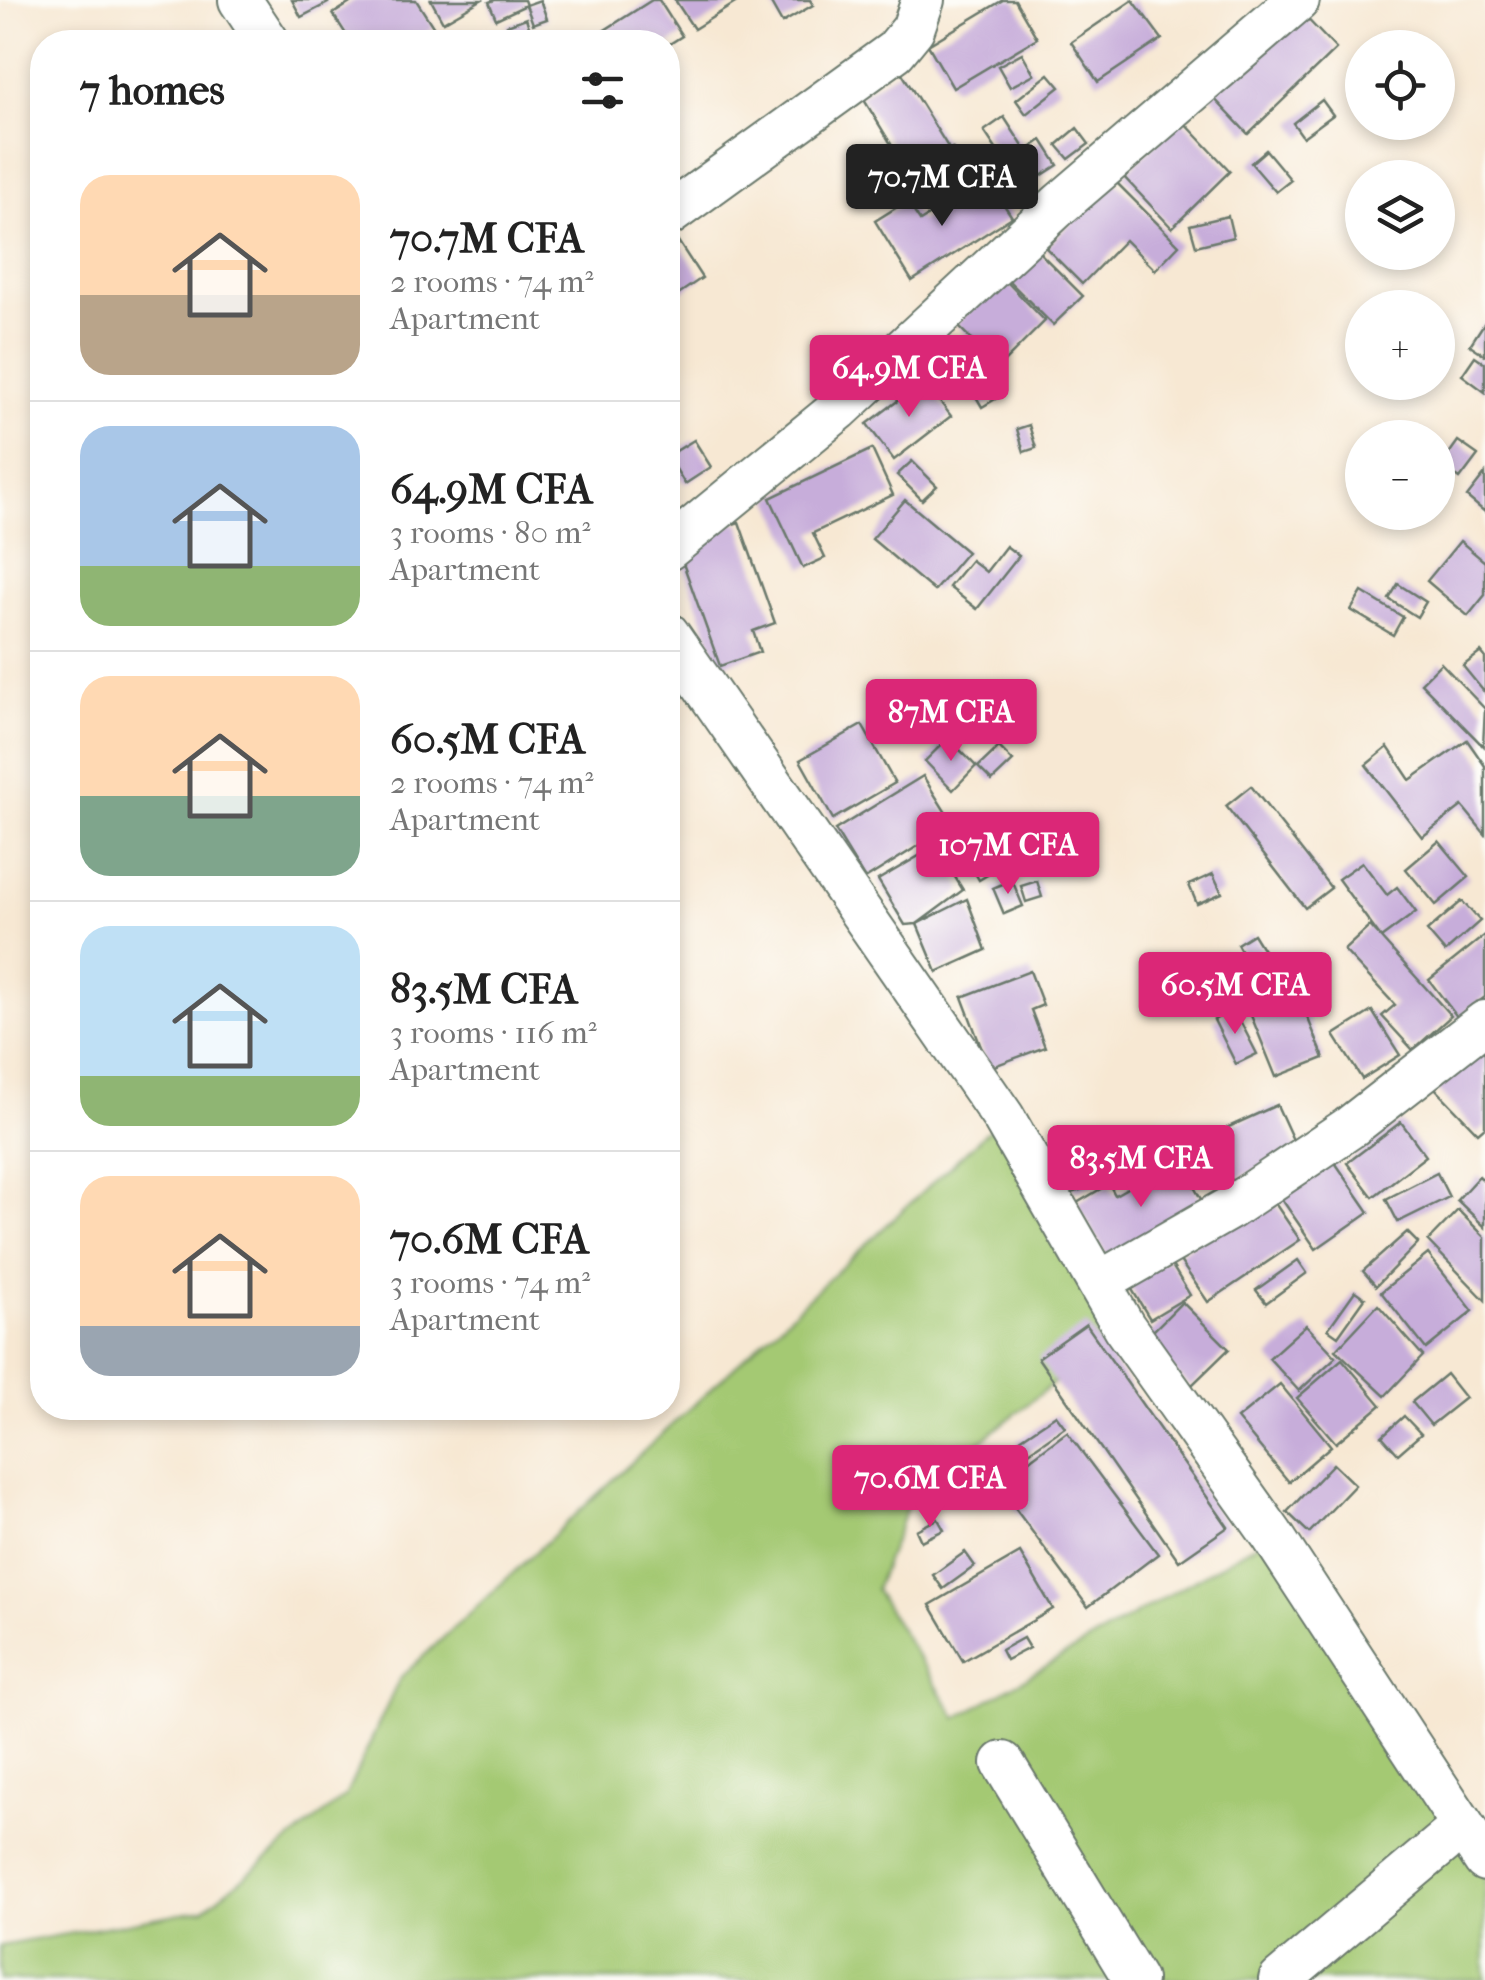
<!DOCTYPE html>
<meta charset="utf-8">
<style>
:root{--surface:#fff;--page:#f6f6f6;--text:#222;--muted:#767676;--line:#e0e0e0;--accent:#db2777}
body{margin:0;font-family:"IM FELL French Canon",serif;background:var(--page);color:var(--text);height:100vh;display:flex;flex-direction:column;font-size:38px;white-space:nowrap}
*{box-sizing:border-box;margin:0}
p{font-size:32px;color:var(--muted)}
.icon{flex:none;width:55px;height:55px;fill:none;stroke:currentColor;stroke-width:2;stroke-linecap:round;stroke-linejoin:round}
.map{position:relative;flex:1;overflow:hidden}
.drawer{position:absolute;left:30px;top:30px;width:650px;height:1390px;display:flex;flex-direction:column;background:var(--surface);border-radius:40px;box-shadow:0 5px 15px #0003}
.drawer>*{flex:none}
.controls{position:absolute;left:1345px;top:30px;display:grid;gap:20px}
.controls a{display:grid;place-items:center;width:110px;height:110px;border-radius:50%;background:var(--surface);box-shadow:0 5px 15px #0003;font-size:50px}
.price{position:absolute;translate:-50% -85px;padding:0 22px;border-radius:10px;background:var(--accent);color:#fff;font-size:32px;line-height:65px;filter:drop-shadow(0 2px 5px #0008)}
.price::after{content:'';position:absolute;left:50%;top:60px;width:30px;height:22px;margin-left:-15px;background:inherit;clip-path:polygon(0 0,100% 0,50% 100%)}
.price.current{background:#222;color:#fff}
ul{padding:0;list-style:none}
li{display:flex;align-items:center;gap:30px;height:250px;padding:0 50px}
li+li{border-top:2px solid var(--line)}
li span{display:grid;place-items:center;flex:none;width:280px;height:200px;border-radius:30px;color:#555}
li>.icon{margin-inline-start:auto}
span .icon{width:120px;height:120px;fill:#fffc;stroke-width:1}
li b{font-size:42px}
h2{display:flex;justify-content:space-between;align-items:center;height:120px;padding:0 50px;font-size:42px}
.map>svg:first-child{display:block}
.green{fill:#a4c973;stroke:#628354;stroke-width:2.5}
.building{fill:#c7adda}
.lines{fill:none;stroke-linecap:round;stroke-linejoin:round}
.minor-casing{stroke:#6b796c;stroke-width:46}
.minor{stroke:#fff;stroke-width:42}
</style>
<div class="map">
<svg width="1485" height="1980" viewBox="0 0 1485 1980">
<rect width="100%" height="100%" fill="#fdfcf7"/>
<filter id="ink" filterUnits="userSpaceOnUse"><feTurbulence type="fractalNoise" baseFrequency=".01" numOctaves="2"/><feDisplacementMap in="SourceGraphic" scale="20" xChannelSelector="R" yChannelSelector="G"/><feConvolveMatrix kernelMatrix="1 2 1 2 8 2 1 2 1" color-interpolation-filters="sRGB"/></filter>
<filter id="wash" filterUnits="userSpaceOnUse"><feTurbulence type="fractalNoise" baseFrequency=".0048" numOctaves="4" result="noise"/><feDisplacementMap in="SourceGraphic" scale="40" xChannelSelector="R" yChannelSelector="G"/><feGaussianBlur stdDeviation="2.25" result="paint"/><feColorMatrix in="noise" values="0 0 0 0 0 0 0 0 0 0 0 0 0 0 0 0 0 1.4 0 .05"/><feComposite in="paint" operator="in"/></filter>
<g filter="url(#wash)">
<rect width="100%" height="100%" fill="#f7e8d3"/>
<polygon class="green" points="1003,1117 1124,1327 911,1497 875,1590 957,1718 1272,1535 1485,1860 1485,1980 0,1980 0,1946 204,1909 345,1797 400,1678"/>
<g id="blocks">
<g class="building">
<polygon points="292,0 326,0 328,3 301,17"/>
<polygon points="355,0 416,0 434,28 412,42 351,42 333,14"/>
<polygon points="431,0 481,0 443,22"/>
<polygon points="495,0 524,0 526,5 496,19 489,2"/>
<polygon points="540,0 547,19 533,24 526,5"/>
<polygon points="652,0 659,0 682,36 668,45 586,42"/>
<polygon points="675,0 740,0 694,29"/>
<polygon points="769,0 810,0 813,5 782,23"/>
<polygon points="1003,0 1015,0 1037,38 953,88 928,45"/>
<polygon points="1133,0 1162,39 1098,82 1071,42"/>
<polygon points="1299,10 1336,49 1248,134 1211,95"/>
<polygon points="526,18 532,36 548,30 552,42 512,42 507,25"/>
<polygon points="1022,53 1034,74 1010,87 998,66"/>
<polygon points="900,70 948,147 908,172 861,95"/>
<polygon points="1049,74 1060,87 1026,114 1016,100"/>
<polygon points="1322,100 1333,115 1303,137 1293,123"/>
<polygon points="1004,117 1026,151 1042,140 1058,165 1022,188 984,131"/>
<polygon points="1181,119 1230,171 1172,228 1123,176"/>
<polygon points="1077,128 1089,144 1069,159 1057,145"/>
<polygon points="952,148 966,167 923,198 909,179"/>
<polygon points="1266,150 1291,180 1276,192 1251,163"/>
<polygon points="987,179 1012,217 912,281 875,221 907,201 920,221"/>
<polygon points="1114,180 1179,245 1155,270 1125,240 1082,284 1046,248"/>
<polygon points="1228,216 1233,237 1196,246 1190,225"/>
<polygon points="676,238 702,278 668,301 668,244"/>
<polygon points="1035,248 1083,296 1053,325 1005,277"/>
<polygon points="1003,278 1045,321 999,367 956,324"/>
<polygon points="1485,322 1485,355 1470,345"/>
<polygon points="978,352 1002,395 982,407 957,364"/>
<polygon points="1475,356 1485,363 1485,392 1462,375"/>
<polygon points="924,381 951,416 894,460 867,424"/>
<polygon points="1029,425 1036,448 1024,452 1017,429"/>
<polygon points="694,440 711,467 685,484 668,456"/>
<polygon points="1458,441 1478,455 1460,479 1441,465"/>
<polygon points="872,449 893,495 813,533 825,558 803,568 770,498"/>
<polygon points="912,461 937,486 922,500 897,475"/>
<polygon points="1485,474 1485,512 1467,497"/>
<polygon points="905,500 967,552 934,591 872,539"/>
<polygon points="739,522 775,623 753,631 760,652 720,666 676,544"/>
<polygon points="1460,541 1485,562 1485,595 1468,616 1427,581"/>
<polygon points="1006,546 1019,556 977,609 949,587 971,560 986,572"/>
<polygon points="1398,584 1426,602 1417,617 1389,599"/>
<polygon points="1362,592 1403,617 1393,635 1351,610"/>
<polygon points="1481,652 1485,657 1485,693 1463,666"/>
<polygon points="1441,663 1485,709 1483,746 1421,683"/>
<polygon points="862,725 895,783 833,819 800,760"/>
<polygon points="948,738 976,766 953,790 925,761"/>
<polygon points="1467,740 1485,766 1485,834 1462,806 1422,837 1366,765 1388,747 1410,780"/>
<polygon points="999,747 1013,761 992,781 978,767"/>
<polygon points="923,776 953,824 865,879 835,830"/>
<polygon points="1251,786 1331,888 1305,908 1226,806"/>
<polygon points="1006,817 1032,843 1019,857 992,830"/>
<polygon points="973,822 999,868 979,880 953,834"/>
<polygon points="1439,841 1469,877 1436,905 1406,869"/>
<polygon points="936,846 963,890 917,924 905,925 878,880"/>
<polygon points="1362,862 1387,895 1397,887 1416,912 1381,938 1451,1016 1413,1050 1382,1016 1395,1005 1344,950 1370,926 1381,938 1338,879"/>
<polygon points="1213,874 1222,893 1197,904 1189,885"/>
<polygon points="1012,880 1023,906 1004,914 993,888"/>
<polygon points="1037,881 1042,897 1026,902 1021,886"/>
<polygon points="967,899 986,950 937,972 917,924"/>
<polygon points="1462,901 1480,921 1445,952 1427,931"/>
<polygon points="1253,934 1263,950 1246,960 1237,944"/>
<polygon points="1485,935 1485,997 1458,1018 1429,980"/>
<polygon points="1231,954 1246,985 1230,993 1215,962"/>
<polygon points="1030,971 1043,1005 1031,1010 1045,1047 989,1068 962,997"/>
<polygon points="1296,989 1324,1058 1276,1077 1248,1008"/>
<polygon points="1234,1009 1257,1054 1236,1064 1214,1020"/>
<polygon points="1372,1011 1400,1055 1362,1079 1334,1035"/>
<polygon points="1478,1045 1485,1053 1485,1127 1478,1133 1434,1087"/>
<polygon points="1277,1105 1298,1151 1231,1181 1211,1135"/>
<polygon points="1401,1122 1426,1156 1373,1197 1347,1163"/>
<polygon points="1116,1150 1124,1172 1075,1192 1066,1170"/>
<polygon points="1178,1159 1206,1208 1112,1264 1077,1203 1109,1184 1115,1195"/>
<polygon points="1334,1161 1369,1212 1316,1249 1281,1198"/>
<polygon points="1437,1173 1449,1197 1398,1222 1386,1199"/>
<polygon points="1479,1176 1485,1182 1485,1227 1457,1200"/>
<polygon points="1268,1193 1300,1240 1208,1302 1176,1255"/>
<polygon points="1458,1210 1485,1237 1485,1300 1428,1241"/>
<polygon points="1407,1232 1418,1243 1376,1286 1363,1271"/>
<polygon points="1428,1254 1473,1311 1426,1349 1381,1292"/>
<polygon points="1168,1259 1190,1295 1150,1319 1128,1283"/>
<polygon points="1298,1260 1307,1273 1266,1303 1256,1290"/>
<polygon points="1355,1291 1365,1298 1338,1336 1328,1329"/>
<polygon points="1182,1302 1229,1349 1190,1387 1144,1340"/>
<polygon points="1378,1305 1423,1356 1385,1396 1336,1350"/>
<polygon points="1086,1324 1228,1527 1179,1561 1038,1358"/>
<polygon points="1306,1325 1336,1357 1299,1391 1269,1358"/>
<polygon points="1342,1359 1381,1405 1336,1443 1297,1398"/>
<polygon points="1446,1374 1465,1398 1431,1425 1412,1402"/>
<polygon points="1280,1384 1331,1446 1289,1482 1237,1419"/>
<polygon points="1056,1415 1065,1427 1026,1454 1017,1441"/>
<polygon points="1404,1416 1421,1434 1398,1454 1382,1436"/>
<polygon points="1067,1432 1158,1554 1088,1607 997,1484"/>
<polygon points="1333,1464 1355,1485 1309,1533 1287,1512"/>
<polygon points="938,1519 944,1530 921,1541 916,1530"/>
<polygon points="965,1552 975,1566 943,1589 933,1575"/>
<polygon points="1020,1553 1053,1609 963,1661 930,1605"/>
<polygon points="1023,1638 1029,1648 1006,1660 1001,1650"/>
</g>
</g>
</g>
<g filter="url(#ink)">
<use href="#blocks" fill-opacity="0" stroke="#6b796c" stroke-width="2.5"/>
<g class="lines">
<g class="minor-casing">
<g id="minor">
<polyline points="240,0 268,42"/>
<polyline points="668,215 895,51 913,29 923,0"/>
<polyline points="668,549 839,409 1059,205 1298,0"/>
<polyline points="668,634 1003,1117 1124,1327 1272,1535 1485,1860"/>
<polyline points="1099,1283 1230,1208 1349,1128 1485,1022"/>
<polyline points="1003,1763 1135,1980"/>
<polyline points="1280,1980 1463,1826"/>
</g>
</g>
<use href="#minor" class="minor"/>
</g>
</g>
</svg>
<div class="controls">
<a><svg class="icon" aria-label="locate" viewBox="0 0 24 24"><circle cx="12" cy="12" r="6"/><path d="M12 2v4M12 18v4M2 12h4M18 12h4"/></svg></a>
<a><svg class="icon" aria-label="layers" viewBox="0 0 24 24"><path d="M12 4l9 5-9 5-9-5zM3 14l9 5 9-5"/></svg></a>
<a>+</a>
<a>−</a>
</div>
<b class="price current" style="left:942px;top:229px">70.7M CFA</b>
<b class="price" style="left:909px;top:420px">64.9M CFA</b>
<b class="price" style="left:951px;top:764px">87M CFA</b>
<b class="price" style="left:1008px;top:897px">107M CFA</b>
<b class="price" style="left:1235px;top:1037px">60.5M CFA</b>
<b class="price" style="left:1141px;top:1210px">83.5M CFA</b>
<b class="price" style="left:930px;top:1530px">70.6M CFA</b>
<section class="drawer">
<h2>7 homes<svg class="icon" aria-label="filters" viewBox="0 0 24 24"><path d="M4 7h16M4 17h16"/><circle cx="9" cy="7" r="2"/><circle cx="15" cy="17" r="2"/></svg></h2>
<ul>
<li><span style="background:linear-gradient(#ffd9b3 60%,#b9a48a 0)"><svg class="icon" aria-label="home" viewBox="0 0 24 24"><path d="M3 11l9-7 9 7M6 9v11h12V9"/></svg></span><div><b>70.7M CFA</b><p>2 rooms · 74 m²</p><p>Apartment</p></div></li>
<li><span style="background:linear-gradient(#a9c7e8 70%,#8fb573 0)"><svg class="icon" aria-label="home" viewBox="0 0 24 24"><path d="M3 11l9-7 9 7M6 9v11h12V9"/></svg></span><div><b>64.9M CFA</b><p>3 rooms · 80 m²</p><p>Apartment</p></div></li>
<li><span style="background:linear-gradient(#ffd9b3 60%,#7fa58c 0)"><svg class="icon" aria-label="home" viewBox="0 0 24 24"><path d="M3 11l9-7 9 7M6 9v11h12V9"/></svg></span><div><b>60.5M CFA</b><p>2 rooms · 74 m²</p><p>Apartment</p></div></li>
<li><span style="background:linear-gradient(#bfe0f5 75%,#8fb573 0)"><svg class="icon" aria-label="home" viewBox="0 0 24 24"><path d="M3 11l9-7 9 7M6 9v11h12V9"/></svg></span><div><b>83.5M CFA</b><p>3 rooms · 116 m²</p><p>Apartment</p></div></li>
<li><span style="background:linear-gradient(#ffd9b3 75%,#9aa5b1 0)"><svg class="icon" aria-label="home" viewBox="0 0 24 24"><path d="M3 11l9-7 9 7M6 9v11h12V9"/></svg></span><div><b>70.6M CFA</b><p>3 rooms · 74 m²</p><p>Apartment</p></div></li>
</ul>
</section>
</div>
